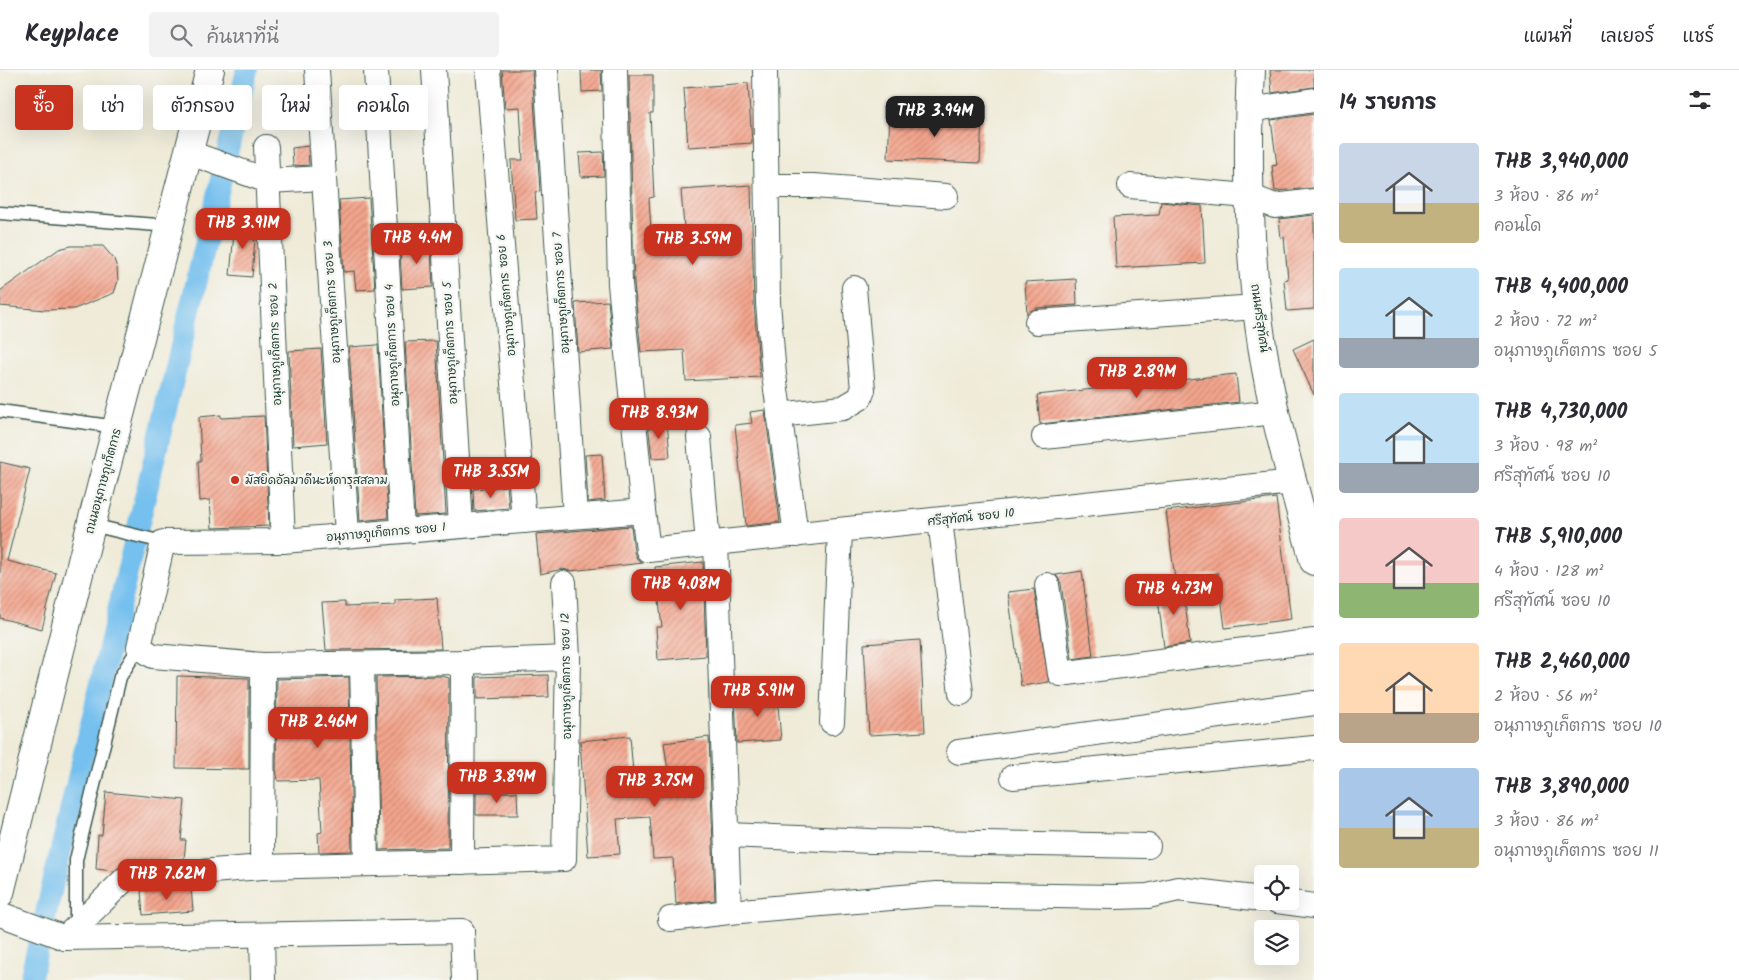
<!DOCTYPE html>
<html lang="th">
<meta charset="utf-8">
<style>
:root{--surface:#fff;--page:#f2f2f3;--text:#2b2b33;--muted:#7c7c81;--line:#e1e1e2;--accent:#c8321e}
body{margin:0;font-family:Kalam,"Playpen Sans Thai",sans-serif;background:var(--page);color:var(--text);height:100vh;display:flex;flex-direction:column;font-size:19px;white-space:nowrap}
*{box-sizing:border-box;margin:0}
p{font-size:16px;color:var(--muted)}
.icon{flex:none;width:28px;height:28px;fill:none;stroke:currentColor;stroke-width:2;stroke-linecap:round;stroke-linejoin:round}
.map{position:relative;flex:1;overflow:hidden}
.sheet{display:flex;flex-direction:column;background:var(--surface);width:425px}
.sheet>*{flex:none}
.hud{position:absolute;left:15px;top:15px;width:475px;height:45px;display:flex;gap:10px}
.fabs{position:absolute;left:1254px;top:795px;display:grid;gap:10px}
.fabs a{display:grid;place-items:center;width:45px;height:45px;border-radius:5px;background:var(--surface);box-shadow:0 5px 20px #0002;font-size:25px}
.price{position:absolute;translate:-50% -42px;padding:0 11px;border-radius:10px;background:var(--accent);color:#fff;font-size:16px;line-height:32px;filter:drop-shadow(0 1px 2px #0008)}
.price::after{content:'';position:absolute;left:50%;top:30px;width:15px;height:11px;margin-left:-8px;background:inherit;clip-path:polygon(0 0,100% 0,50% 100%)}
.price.selected{background:#222;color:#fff}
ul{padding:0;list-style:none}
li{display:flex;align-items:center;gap:15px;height:125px;padding:0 25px}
li span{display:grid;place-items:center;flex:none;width:140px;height:100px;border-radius:5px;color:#555}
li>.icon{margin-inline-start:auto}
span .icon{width:60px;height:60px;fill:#fffc;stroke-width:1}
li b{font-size:21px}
h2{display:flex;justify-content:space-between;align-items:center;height:60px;padding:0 25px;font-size:21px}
.pill{padding:0 18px;border-radius:5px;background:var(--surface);box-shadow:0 5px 20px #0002;font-size:18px;line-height:45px}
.pill.selected{background:var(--accent);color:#fff}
header{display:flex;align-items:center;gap:30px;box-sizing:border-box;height:70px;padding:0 25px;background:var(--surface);border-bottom:1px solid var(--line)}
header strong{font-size:24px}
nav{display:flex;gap:28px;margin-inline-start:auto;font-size:18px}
.search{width:350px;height:45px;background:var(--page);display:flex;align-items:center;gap:12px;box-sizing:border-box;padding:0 18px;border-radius:5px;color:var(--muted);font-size:19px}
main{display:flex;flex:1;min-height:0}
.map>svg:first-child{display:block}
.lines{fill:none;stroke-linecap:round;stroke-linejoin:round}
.canal{stroke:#75c0ee;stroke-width:22}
.building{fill:url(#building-hatch)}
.service-casing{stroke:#3e574d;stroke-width:15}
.minor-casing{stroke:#3e574d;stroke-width:26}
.tertiary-casing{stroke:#3e574d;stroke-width:30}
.service{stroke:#fff;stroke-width:12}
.minor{stroke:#fff;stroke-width:24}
.tertiary{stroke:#fff;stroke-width:28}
.poi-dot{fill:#c8321e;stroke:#f6f6f2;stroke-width:2}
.labels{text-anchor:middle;stroke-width:5;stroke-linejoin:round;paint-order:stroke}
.street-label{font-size:12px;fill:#1f3d34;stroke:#f6f6f2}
.poi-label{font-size:12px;fill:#1f3d34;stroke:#f6f6f2;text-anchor:start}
</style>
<header>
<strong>Keyplace</strong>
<div class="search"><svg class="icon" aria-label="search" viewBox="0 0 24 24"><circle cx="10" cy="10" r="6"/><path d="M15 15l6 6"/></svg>ค้นหาที่นี่</div>
<nav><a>แผนที่</a><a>เลเยอร์</a><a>แชร์</a></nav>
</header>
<main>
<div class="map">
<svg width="1314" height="910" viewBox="0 0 1314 910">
<defs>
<pattern id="building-hatch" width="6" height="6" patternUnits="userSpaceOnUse" patternTransform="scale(1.25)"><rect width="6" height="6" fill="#f4a58d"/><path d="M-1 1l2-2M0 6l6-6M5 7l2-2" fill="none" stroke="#c58874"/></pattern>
</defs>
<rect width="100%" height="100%" fill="#f6f6f2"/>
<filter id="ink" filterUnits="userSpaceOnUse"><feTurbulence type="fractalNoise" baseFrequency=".02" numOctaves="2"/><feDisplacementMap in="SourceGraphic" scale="10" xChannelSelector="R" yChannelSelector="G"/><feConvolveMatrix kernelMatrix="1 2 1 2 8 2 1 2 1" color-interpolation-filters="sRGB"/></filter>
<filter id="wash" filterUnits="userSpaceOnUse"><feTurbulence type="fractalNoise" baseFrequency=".0096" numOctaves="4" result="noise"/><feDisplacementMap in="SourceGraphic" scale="20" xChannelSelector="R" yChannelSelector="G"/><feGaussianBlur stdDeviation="1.12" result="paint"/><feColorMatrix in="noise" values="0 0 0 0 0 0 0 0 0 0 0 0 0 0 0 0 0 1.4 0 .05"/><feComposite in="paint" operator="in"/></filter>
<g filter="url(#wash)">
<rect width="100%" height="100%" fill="#efebd8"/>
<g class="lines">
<polyline class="canal" points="30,910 247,0"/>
</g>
<g id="blocks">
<g class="building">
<polygon points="502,0 532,0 540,121 535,122 537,149 515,150 511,90 523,90 520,37 505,38"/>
<polygon points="581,0 601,0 602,21 582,22"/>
<polygon points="1270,0 1314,0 1314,17 1272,23"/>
<polygon points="629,5 653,5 653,43 650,43 654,127 649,128 651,161 684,158 681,120 751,115 754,234 760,307 686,311 684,280 641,282 634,213"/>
<polygon points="748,13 752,73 688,77 684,18"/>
<polygon points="890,43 982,47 980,93 888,89"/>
<polygon points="1314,44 1314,118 1275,121 1272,96 1277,95 1271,50"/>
<polygon points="308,76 309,95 293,96 292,78"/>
<polygon points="603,82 604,106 581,107 579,83"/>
<polygon points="369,128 375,219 356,220 354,201 344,202 339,130"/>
<polygon points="1161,132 1202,136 1205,193 1116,198 1113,147 1159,145"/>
<polygon points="1314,145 1314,239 1287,241 1284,210 1288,209 1284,167 1281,168 1279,149"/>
<polygon points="235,153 256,155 252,207 230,205"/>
<polygon points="430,166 433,217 402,219 400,179 414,178 413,167"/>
<polygon points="71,176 103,176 114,189 117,198 118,211 114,223 74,239 45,240 0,236 0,221 59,179"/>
<polygon points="1076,209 1077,235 1036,238 1027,244 1025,212"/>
<polygon points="608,231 613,279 578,282 575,233"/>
<polygon points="1314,269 1314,325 1293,279"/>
<polygon points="436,271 446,444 415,446 405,272"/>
<polygon points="378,275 388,448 360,451 349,277"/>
<polygon points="321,279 327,373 293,376 289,281"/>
<polygon points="1236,304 1239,332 1040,354 1037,325"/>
<polygon points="765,340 780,452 746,456 735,355 752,353 750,342"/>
<polygon points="221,345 221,348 264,346 269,456 212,458 210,430 200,431 198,391 201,391 199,347"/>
<polygon points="667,351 670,387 652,388 648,353"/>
<polygon points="602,384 605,430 588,432 585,385"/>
<polygon points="0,392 30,399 7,491 56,503 42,559 0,548"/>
<polygon points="507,416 509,438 474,441 473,419"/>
<polygon points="1276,428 1291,549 1225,558 1218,503 1175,509 1166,441"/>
<polygon points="631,456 634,482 637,489 643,493 570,501 563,499 540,504 536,464"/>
<polygon points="703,492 706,586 658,590 656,557 662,557 655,497"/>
<polygon points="1082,501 1093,586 1072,589 1061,513 1056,505"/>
<polygon points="1183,516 1190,573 1164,577 1157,520"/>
<polygon points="1034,519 1049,612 1021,616 1008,522"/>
<polygon points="437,528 441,579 326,580 322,533 345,532 345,537 395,535 395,530"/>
<polygon points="920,570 925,662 869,665 864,574"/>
<polygon points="548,605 549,627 477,629 477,607"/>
<polygon points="177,606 249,608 249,699 176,698"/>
<polygon points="442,606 449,608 448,778 379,780 376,607"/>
<polygon points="349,607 352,781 319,782 318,763 322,762 319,710 278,711 276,699 277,609"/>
<polygon points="777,623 781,670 737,673 735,626"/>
<polygon points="630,666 633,703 668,701 664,673 709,667 715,830 676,834 673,788 653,789 650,747 617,749 620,784 588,786 580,671"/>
<polygon points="106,722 185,730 181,770 186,770 184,789 125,794 114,801 96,799 98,765 102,765"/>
<polygon points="476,722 517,722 518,745 476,745"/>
<polygon points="191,817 193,841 143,845 141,821"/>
</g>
</g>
</g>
<g filter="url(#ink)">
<use href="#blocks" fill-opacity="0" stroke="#3e574d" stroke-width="1"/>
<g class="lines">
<g class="service-casing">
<g id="service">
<polyline points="0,143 171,156"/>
<polyline points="0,341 117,357"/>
<polyline points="92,455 163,472"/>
<polyline points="76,856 76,790 120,607 139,577"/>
</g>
</g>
<g class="minor-casing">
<g id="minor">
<polyline points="317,0 347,464"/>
<polyline points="376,0 402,460"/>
<polyline points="434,0 461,456"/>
<polyline points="488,0 524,451"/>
<polyline points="546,0 575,446"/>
<polyline points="615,0 620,214 643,441"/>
<polyline points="765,0 768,233 774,305 796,465"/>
<polyline points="1249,40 1314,30"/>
<polyline points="266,77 283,471"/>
<polyline points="190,83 268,111 324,108"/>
<polyline points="768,116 814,116 946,126"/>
<polyline points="1130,116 1249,126 1275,136 1314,131"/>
<polyline points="1037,252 1257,237"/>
<polyline points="779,345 843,338 860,328 863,320 854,218"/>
<polyline points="699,367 708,474"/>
<polyline points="1044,367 1275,342"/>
<polyline points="940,450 961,623"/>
<polyline points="716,473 729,842"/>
<polyline points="1047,515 1060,604 1314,571"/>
<polyline points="568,588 463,592 263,595 153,586 139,577 163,472 283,471 643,441 648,480 1293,412"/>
<polyline points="362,594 366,794"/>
<polyline points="832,652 840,460"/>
<polyline points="959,682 1314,633"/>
<polyline points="1013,707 1314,678"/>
<polyline points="727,765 871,771 1148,776"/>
<polyline points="462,792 463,592"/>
<polyline points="262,797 263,595"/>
<polyline points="1277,831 1314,836"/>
<polyline points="0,844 65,868 462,861 464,910"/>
<polyline points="670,849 729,842 937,824 1115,827 1148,826 1178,819 1262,829"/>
<polyline points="262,865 263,910"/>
<polyline points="65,868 126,808 262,797 564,789 568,588 564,513"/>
</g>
</g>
<g class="tertiary-casing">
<g id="tertiary">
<path d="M1251,0C1247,85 1248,170 1259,254C1269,334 1293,412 1314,491"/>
<polyline points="0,823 87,471 210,0"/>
</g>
</g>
<use href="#service" class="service"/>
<use href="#minor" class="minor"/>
<use href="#tertiary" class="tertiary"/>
</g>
</g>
<circle class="poi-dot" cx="235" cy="410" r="5"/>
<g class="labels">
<g class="street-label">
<text transform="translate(561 223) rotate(-94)" y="4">อนุภาษภูเก็ตการ ซอย 7</text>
<text transform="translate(506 225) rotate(-95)" y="4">อนุภาษภูเก็ตการ ซอย 6</text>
<text transform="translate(332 232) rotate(-94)" y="4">อนุภาษภูเก็ตการ ซอย 3</text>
<text transform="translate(1260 248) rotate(82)" y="4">ถนนศรีสุทัศน์</text>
<text transform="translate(450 273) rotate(-93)" y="4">อนุภาษภูเก็ตการ ซอย 5</text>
<text transform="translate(275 274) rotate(-92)" y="4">อนุภาษภูเก็ตการ ซอย 2</text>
<text transform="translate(392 275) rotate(-93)" y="4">อนุภาษภูเก็ตการ ซอย 4</text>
<text transform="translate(103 411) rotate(-75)" y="4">ถนนอนุภาษภูเก็ตการ</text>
<text transform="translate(971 447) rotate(-6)" y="4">ศรีสุทัศน์ ซอย 10</text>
<text transform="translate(386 462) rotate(-5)" y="4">อนุภาษภูเก็ตการ ซอย 1</text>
<text transform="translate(566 606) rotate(-91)" y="4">อนุภาษภูเก็ตการ ซอย 12</text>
</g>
<g class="poi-label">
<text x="245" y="414">มัสยิดอัลมาดีนะห์ดารุสสลาม</text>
</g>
</g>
</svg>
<div class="fabs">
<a><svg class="icon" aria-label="locate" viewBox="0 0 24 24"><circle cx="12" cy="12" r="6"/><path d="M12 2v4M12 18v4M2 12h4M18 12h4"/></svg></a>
<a><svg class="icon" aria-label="layers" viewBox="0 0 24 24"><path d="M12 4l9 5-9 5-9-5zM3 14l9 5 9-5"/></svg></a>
</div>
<b class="price selected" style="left:935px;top:68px">THB 3.94M</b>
<b class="price" style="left:243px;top:180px">THB 3.91M</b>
<b class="price" style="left:417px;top:195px">THB 4.4M</b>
<b class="price" style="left:693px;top:196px">THB 3.59M</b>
<b class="price" style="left:1137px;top:329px">THB 2.89M</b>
<b class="price" style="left:659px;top:370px">THB 8.93M</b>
<b class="price" style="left:491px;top:429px">THB 3.55M</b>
<b class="price" style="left:681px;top:541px">THB 4.08M</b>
<b class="price" style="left:1174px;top:546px">THB 4.73M</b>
<b class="price" style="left:758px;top:648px">THB 5.91M</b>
<b class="price" style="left:318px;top:679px">THB 2.46M</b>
<b class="price" style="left:497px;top:734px">THB 3.89M</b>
<b class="price" style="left:655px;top:738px">THB 3.75M</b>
<b class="price" style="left:167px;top:831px">THB 7.62M</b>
<div class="hud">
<a class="pill selected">ซื้อ</a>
<a class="pill">เช่า</a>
<a class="pill">ตัวกรอง</a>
<a class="pill">ใหม่</a>
<a class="pill">คอนโด</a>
</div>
</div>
<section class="sheet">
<h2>14 รายการ<svg class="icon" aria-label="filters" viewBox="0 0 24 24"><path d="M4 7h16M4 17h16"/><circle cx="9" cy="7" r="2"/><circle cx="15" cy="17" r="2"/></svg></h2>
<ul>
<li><span style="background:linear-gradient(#c9d6e8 60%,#c2b280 0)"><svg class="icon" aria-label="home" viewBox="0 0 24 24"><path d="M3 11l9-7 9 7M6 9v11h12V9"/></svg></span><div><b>THB 3,940,000</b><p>3 ห้อง · 86 m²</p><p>คอนโด</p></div></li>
<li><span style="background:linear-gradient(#bfe0f5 70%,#9aa5b1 0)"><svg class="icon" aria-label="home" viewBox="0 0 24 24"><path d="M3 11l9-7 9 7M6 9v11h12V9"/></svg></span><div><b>THB 4,400,000</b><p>2 ห้อง · 72 m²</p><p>อนุภาษภูเก็ตการ ซอย 5</p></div></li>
<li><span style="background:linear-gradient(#bfe0f5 70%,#9aa5b1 0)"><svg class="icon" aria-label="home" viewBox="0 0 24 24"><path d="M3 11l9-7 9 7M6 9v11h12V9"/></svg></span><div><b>THB 4,730,000</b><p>3 ห้อง · 98 m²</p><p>ศรีสุทัศน์ ซอย 10</p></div></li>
<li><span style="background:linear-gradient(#f6c9c9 65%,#8fb573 0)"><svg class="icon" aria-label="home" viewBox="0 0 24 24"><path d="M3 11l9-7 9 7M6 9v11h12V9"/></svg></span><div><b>THB 5,910,000</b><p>4 ห้อง · 128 m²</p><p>ศรีสุทัศน์ ซอย 10</p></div></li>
<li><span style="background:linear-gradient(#ffd9b3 70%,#b9a48a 0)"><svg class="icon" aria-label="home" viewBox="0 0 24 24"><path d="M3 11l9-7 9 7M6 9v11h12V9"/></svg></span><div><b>THB 2,460,000</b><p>2 ห้อง · 56 m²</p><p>อนุภาษภูเก็ตการ ซอย 10</p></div></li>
<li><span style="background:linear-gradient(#a9c7e8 60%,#c2b280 0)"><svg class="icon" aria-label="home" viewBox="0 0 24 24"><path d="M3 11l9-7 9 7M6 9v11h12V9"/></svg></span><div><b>THB 3,890,000</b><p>3 ห้อง · 86 m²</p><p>อนุภาษภูเก็ตการ ซอย 11</p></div></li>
</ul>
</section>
</main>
